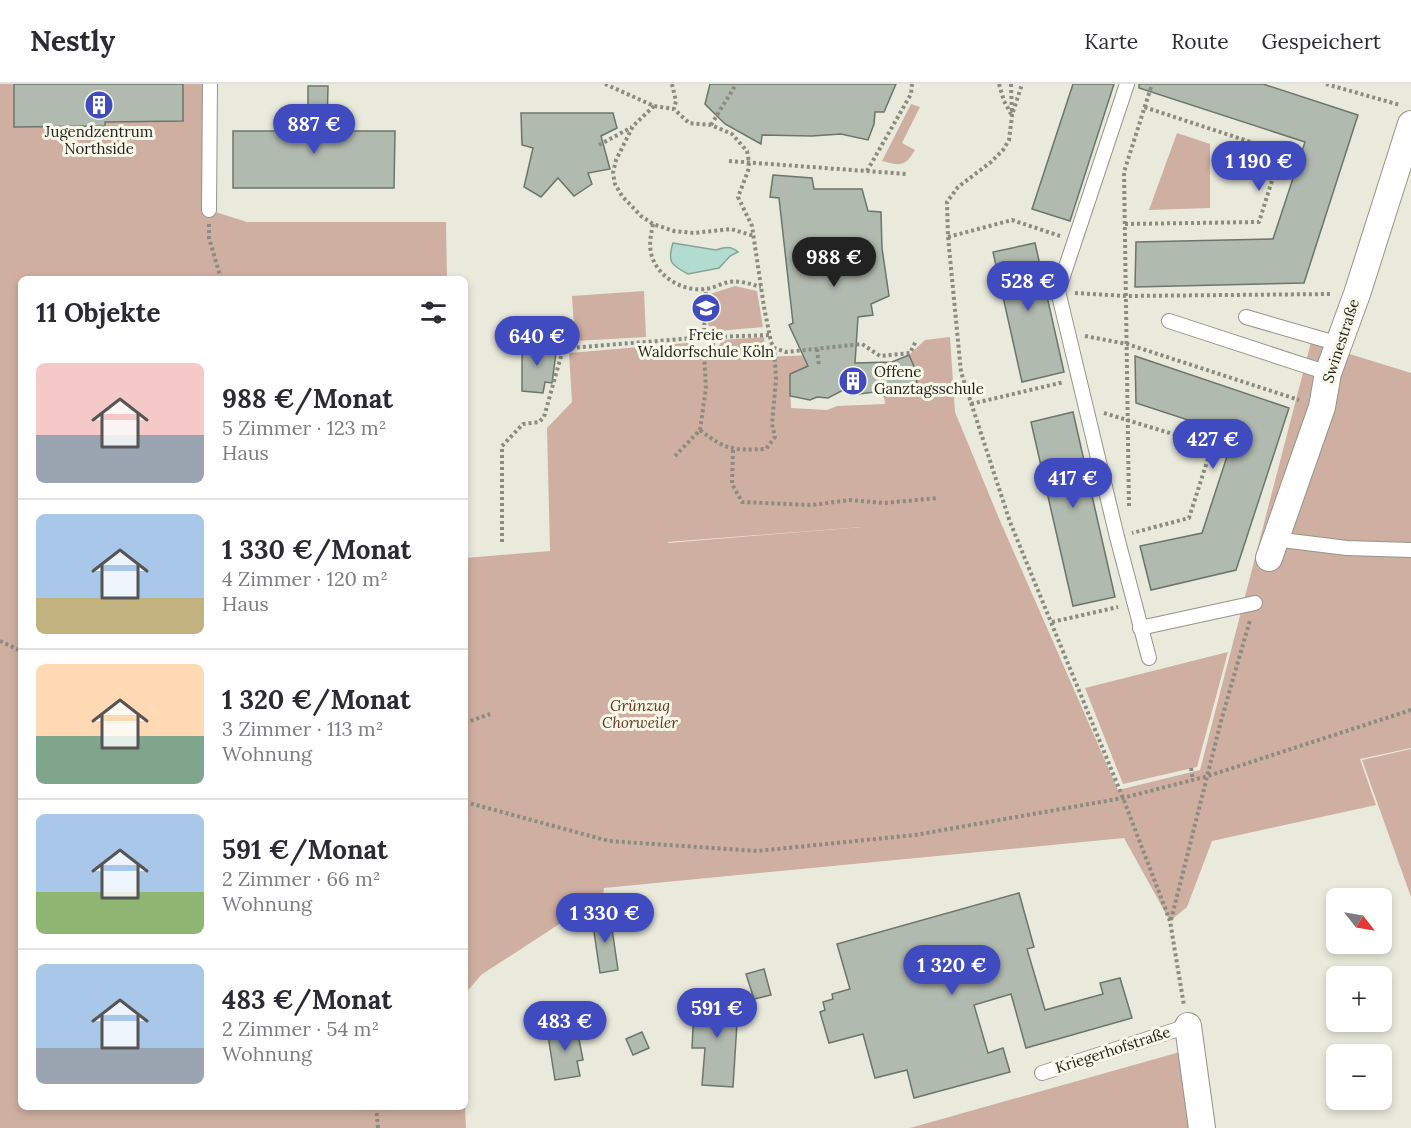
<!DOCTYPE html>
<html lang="de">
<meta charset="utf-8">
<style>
:root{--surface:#fff;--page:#f7f7f7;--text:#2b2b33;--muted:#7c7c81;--line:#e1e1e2;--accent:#404bc0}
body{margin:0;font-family:Lora,serif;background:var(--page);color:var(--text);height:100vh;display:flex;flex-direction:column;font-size:22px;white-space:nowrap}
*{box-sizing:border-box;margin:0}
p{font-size:20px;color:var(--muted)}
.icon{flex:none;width:33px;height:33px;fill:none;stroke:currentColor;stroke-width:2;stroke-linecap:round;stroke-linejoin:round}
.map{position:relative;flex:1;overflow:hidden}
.side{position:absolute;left:18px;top:192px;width:450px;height:834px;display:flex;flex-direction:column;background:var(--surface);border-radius:9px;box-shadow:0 3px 9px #0003}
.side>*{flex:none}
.needle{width:39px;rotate:121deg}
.tools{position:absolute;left:1326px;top:804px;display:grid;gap:12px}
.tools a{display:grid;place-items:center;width:66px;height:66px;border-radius:9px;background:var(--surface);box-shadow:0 3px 9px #0003;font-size:30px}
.price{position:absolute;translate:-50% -51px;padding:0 14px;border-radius:21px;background:var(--accent);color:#fff;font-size:20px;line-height:39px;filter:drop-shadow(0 2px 3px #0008)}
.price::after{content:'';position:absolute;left:50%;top:36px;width:18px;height:14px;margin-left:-9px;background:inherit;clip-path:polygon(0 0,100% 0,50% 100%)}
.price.active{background:#222;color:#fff}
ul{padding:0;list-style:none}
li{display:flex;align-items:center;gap:18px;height:150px;padding:0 18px}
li+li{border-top:2px solid var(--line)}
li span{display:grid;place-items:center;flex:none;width:168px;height:120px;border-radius:9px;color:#555}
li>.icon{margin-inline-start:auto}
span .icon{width:72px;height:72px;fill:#fffc;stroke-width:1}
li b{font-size:26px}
h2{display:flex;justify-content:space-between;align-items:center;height:72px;padding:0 18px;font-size:26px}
header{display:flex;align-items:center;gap:36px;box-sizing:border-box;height:84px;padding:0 30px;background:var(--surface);border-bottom:2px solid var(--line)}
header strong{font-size:28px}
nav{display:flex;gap:33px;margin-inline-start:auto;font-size:21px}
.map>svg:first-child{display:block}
.green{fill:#cfafa1;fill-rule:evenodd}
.water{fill:#b3dcd0;stroke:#87a399;stroke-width:1.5}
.building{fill:#b1baaf;stroke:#6c756b;stroke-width:1.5}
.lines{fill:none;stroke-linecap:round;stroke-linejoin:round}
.lane-casing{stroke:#949588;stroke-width:16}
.street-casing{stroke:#949588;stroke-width:28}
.path{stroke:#8b8b81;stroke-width:4;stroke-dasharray:3 3;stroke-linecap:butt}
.lane{stroke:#fff;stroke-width:14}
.street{stroke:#fff;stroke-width:26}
.labels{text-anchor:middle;stroke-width:6;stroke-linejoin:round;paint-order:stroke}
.poi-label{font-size:15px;fill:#1f1f1a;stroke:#f7f8e9}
.street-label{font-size:15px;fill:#1f1f1a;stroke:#f7f8e9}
.park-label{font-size:15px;font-style:italic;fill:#62331e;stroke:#f7f8e9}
</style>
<header>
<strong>Nestly</strong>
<nav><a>Karte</a><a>Route</a><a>Gespeichert</a></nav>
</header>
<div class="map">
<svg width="1411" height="1044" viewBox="0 0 1411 1044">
<rect width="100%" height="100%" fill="#e9eadc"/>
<g class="green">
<polygon points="0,0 14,0 15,43 105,42 105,38 183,37 183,0 210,0 209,126 247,138 446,138 447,195 21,195 21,1023 465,1023 466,1044 0,1044"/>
<path d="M911,20L920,23L902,59L915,66C905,83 900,82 882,77Z"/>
<polygon points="1177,49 1210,60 1210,124 1149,126"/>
<polygon points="735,202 757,207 763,243 718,247 708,241 710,210"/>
<polygon points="644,207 646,253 575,257 572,212"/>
<path d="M764,253L765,273L812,271L818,282L790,290L791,324L827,326L837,322L885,320L884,312L904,307V305L917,304L916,287L909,271L925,256L950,253L955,328L998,432L1118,706L1200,686L1311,258L1411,289V664L1360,675L1376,721L1212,757L1187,823L1170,837L1124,754L604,804L602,819L567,835L481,891L465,910V474L550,467L547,344L572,318L569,269L688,259L694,268L707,272L718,266L721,256ZM875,442L668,459V458Z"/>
<polygon points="1228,568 1197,683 1123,700 1085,604"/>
<polygon points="1411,665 1411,813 1362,676"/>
<polygon points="1187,966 1198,1044 910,1044"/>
</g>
<path class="water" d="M673,159L716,166C723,163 732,162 738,168L730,172L719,184L688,190C671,181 667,178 673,159Z"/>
<g class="building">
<polygon points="14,0 183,0 183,37 105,38 105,42 14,43"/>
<polygon points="710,0 896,0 884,28 875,28 874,40 868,56 841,50 812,52 762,51 761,60 725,40 705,20"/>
<polygon points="1073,0 1114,0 1070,137 1032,125"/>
<polygon points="1139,0 1263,0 1358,31 1304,199 1135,203 1136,158 1273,155 1305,58 1139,4"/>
<polygon points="308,2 328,2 327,47 395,47 394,104 233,104 233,47 308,47"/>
<polygon points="521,29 613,29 617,44 601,52 610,85 588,89 592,100 574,112 558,94 541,113 524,103 533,64 522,61"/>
<polygon points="773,91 812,94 814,105 862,105 868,127 881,128 882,164 889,212 871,220 873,231 858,233 855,279 892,278 909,271 916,287 917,303 884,312 883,307 851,311 849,303 828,314 817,313 810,316 790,312 790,290 808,282 789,241 793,239 779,114 770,113"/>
<polygon points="1035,159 1064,288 1022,298 993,168"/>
<polygon points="522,258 544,258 548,268 556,269 552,299 545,298 543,309 522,307"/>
<polygon points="1135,272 1289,324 1236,486 1151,506 1140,462 1202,449 1234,351 1136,319"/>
<polygon points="1073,328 1115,513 1073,522 1031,338"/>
<polygon points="1019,809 1034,863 1027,865 1045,926 1103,910 1100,899 1120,894 1132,934 1026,964 1011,910 974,921 988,969 1003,964 1010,988 914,1014 907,986 875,994 863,950 829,959 820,928 825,926 823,918 833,915 832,910 850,905 837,860"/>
<polygon points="610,831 618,886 600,889 592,834"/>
<polygon points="764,885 771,911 754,915 746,890"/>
<polygon points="739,907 733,1003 702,1001 705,964 692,964 694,926"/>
<polygon points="572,941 573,951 578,950 583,976 577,977 580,992 555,996 547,945"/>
<polygon points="642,948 649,964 633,971 626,955"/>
</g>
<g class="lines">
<g class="lane-casing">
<g id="lane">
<polyline points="1127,0 1058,207 1117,453 1149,574"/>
<polyline points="209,126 210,0"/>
<polyline points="1246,233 1339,260"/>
<polyline points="1169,237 1328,289"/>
<polyline points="1274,455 1347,464 1411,466"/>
<polyline points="1140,544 1255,519"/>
<polyline points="1042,989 1188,942"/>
</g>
</g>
<g class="street-casing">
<g id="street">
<polyline points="1269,474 1322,323 1328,289 1357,210 1411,40"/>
<polyline points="1188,942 1202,1044"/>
</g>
</g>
<g class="path">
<polyline points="605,0 654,22 674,25 689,39 711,41 732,50 747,67 749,78 748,87 738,113 752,142 764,223 771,258 774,264 786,268 862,260 880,272 910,269 916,257"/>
<polyline points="672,0 676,17 674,25"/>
<polyline points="999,0 1004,17 1011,30"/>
<polyline points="1011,0 1012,32 1009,56 1003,66 991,78 958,103 947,118 948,153 961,288 1010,438 1123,714 1170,837 1184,922"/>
<polyline points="1326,0 1400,21"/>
<polyline points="654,22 633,42 616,76 613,89 615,100 622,112 641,132 653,140 674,147 694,149 731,145 754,152"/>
<polyline points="1013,28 1022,0"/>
<polyline points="711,41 735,2"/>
<polyline points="599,61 632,43"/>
<polyline points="729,77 907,90"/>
<polyline points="867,87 911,10 912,0"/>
<polyline points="209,140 209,154 221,195"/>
<path d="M653,140C651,150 649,159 651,169C656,192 682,208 706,205C713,204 721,200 728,198C740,196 750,200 761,203"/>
<polyline points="1125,140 1259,138 1281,68 1144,23"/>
<polyline points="948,153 1012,136 1060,152"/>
<polyline points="1075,209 1126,212 1332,210"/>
<polyline points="704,247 706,205"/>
<circle cx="703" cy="258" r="10"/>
<polyline points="1085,252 1127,260 1299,316"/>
<polyline points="712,253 770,251"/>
<polyline points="817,265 819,281"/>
<polyline points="547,266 693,254"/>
<polyline points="971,320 1064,298"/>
<polyline points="1104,329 1212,362 1189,434 1132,449"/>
<path d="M700,346C727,367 733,366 766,365L775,353L772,340L776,295L774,264"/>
<polyline points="733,366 732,400 742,418 812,421 850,416 884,419 938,414"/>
<polyline points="675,372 700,346 706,304 704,268"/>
<polyline points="1129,422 1124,88 1152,0"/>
<polyline points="502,458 502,362 523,340 539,338 544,333 563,265"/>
<polyline points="1052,538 1118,523"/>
<polyline points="0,557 21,567"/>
<polyline points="465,639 490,630"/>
<polyline points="1191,684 1193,696"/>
<polyline points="465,718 609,757 757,767 915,751 1123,714 1208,692 1411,626"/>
<polyline points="1171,836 1221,637 1250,536"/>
<polyline points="376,1023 378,1044"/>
</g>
<use href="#lane" class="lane"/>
<use href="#street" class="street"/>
</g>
<defs>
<g id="building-disc" transform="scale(1.5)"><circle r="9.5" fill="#404bc0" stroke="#f7f8e9"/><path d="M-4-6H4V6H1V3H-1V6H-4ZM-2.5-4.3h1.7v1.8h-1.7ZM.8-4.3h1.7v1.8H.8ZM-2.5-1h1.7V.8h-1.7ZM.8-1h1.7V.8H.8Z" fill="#fff"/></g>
<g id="school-disc" transform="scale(1.5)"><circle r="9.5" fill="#404bc0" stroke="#f7f8e9"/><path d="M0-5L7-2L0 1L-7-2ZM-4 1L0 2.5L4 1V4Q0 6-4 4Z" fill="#fff"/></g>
</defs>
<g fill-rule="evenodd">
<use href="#building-disc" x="99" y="21"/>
<use href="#school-disc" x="706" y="224"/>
<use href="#building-disc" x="853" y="297"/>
</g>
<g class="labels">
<g class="poi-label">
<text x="99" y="53">Jugendzentrum<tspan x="99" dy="17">Northside</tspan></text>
<text x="706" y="256">Freie<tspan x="706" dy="17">Waldorfschule Köln</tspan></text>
<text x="874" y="293" text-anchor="start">Offene<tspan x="874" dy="17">Ganztagsschule</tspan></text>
</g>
<g class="street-label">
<text transform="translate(1341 257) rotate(-72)" y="5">Swinestraße</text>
<text transform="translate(1113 966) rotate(-18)" y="5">Kriegerhofstraße</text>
</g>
<g class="park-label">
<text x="640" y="627">Grünzug<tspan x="640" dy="17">Chorweiler</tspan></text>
</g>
</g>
</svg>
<div class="tools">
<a><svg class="needle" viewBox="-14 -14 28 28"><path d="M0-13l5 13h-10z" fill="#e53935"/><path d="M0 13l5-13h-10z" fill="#7c7c81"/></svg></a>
<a>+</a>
<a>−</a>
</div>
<b class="price" style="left:314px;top:71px">887 €</b>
<b class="price" style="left:1259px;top:108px">1 190 €</b>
<b class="price active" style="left:834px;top:204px">988 €</b>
<b class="price" style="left:1028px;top:228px">528 €</b>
<b class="price" style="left:537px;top:283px">640 €</b>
<b class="price" style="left:1213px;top:386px">427 €</b>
<b class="price" style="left:1073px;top:425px">417 €</b>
<b class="price" style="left:605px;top:860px">1 330 €</b>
<b class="price" style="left:952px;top:912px">1 320 €</b>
<b class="price" style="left:717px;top:955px">591 €</b>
<b class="price" style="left:565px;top:968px">483 €</b>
<section class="side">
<h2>11 Objekte<svg class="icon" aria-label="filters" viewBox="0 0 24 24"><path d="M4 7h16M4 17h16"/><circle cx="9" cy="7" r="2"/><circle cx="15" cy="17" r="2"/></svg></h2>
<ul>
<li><span style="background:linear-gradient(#f6c9c9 60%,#9aa5b1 0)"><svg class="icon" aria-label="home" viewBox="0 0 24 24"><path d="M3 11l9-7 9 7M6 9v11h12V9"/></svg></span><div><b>988 €/Monat</b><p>5 Zimmer · 123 m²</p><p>Haus</p></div></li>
<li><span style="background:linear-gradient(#a9c7e8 70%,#c2b280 0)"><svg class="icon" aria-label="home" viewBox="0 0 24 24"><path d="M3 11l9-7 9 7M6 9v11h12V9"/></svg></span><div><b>1 330 €/Monat</b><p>4 Zimmer · 120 m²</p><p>Haus</p></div></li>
<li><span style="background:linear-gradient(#ffd9b3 60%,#7fa58c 0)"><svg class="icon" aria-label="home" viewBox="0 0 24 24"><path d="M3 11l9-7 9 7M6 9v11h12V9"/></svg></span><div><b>1 320 €/Monat</b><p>3 Zimmer · 113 m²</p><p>Wohnung</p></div></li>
<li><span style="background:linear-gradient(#a9c7e8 65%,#8fb573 0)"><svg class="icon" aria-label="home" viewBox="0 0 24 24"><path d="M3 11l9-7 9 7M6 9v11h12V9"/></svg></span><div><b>591 €/Monat</b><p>2 Zimmer · 66 m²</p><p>Wohnung</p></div></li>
<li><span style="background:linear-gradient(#a9c7e8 70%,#9aa5b1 0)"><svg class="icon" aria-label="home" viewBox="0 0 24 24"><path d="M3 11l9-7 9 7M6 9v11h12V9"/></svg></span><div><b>483 €/Monat</b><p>2 Zimmer · 54 m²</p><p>Wohnung</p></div></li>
</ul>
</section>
</div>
